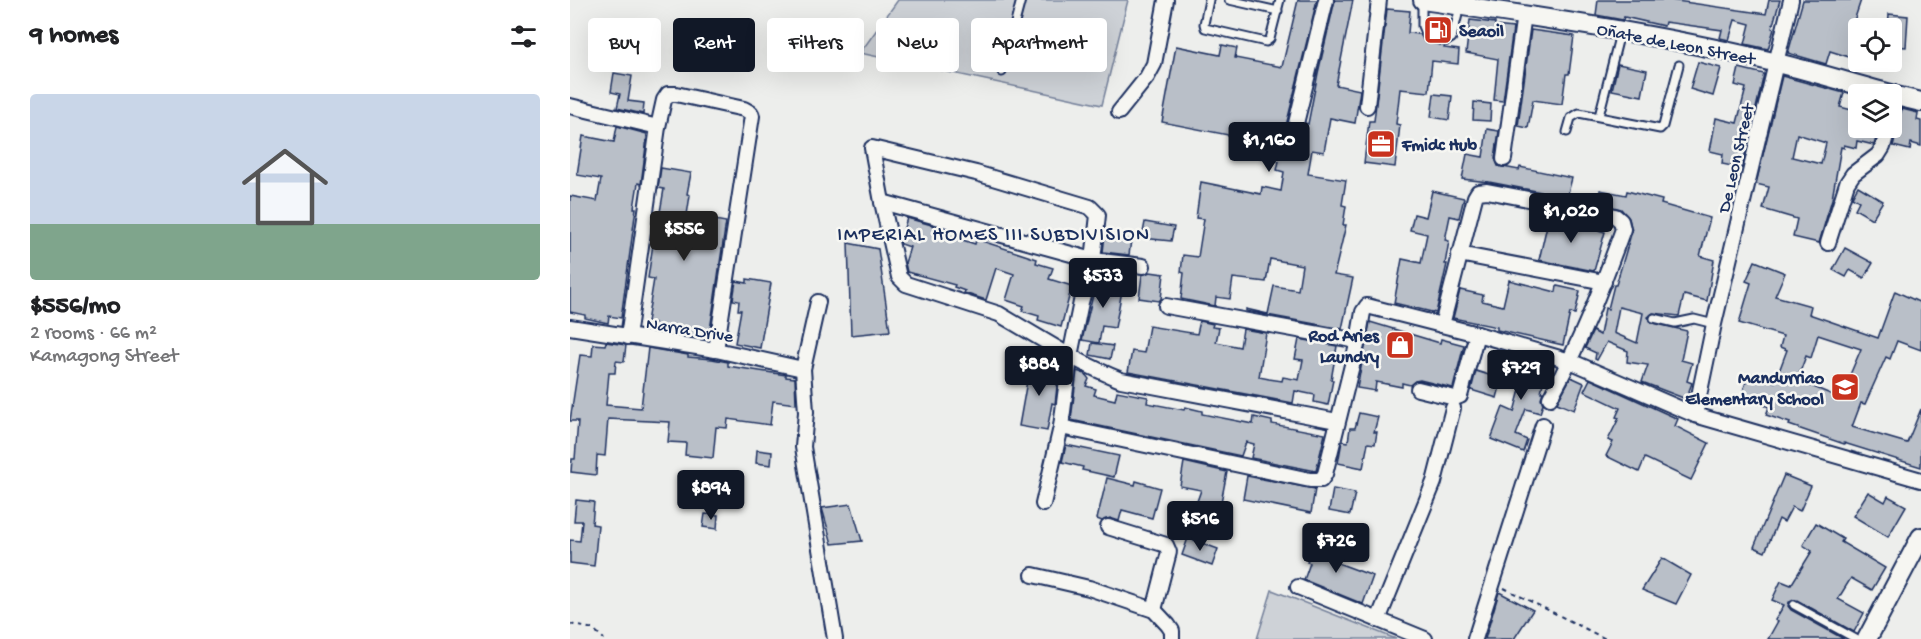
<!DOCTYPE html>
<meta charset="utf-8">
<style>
:root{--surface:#fff;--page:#f6f6f6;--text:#202124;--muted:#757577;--line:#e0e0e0;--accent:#111827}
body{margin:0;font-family:"Gochi Hand",sans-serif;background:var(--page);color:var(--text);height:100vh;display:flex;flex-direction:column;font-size:22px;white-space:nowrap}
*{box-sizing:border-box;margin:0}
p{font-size:20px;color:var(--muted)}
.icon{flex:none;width:33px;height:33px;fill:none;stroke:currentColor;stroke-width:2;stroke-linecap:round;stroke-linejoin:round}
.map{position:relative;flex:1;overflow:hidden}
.sheet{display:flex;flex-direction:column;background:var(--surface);width:570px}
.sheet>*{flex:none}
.guide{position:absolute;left:18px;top:18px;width:570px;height:54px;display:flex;gap:12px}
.controls{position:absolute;left:1278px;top:18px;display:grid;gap:12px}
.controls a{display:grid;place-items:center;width:54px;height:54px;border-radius:6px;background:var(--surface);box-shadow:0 6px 24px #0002;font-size:30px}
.price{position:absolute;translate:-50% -51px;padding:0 14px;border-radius:6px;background:var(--accent);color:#fff;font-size:20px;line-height:39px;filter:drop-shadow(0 2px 3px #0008)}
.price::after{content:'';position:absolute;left:50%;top:36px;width:18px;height:14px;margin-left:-9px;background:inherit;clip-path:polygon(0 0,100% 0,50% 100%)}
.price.current{background:#222;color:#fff}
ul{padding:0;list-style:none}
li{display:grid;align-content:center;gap:12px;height:318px;padding:0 30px}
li+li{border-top:2px solid var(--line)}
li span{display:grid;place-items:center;height:186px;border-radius:6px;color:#555}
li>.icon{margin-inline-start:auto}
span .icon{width:108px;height:108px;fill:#fffc;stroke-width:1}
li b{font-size:26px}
h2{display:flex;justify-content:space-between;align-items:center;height:72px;padding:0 30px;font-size:26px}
.pill{padding:0 21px;border-radius:6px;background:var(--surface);box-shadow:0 6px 24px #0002;font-size:21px;line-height:54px}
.pill.current{background:var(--accent);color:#fff}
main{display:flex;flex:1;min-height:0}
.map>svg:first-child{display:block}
.green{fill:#ced2d7;stroke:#74809a;stroke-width:1.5}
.building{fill:#b9bfc8;stroke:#1b2f5e;stroke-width:1.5;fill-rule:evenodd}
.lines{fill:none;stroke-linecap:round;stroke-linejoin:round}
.lane-casing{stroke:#1b2f5e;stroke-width:11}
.street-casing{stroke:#1b2f5e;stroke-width:18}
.secondary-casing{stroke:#1b2f5e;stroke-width:22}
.path{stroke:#1b2f5e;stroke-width:2;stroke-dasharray:4.5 4.5;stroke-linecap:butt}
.lane{stroke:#f6f6f2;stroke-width:7}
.street{stroke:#f6f6f2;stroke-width:14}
.secondary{stroke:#f6f6f2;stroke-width:18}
.labels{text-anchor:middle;stroke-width:5;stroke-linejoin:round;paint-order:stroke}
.poi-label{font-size:18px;font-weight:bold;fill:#1b2f5e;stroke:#f6f6f2;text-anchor:start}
.street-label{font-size:18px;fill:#1b2f5e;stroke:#f6f6f2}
.neighbourhood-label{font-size:20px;letter-spacing:1.5px;fill:#1b2f5e;stroke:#f6f6f2}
</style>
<main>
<section class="sheet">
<h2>9 homes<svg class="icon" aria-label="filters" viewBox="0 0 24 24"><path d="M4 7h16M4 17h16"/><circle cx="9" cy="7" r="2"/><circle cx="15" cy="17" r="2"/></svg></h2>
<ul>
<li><span style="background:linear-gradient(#c9d6e8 70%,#7fa58c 0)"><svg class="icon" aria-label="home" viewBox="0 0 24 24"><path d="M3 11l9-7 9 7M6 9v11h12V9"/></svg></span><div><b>$556/mo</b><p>2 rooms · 66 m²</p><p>Kamagong Street</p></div></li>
</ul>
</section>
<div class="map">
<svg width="1351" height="639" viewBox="0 0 1351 639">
<rect width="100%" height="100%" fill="#edeeec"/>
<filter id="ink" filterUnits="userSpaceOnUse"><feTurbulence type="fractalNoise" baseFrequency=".0167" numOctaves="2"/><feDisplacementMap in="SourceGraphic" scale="12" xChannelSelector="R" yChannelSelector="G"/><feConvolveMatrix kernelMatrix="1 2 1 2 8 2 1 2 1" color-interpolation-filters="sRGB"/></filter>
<g filter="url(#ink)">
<g class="green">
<polygon points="328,0 558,0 532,105 290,53"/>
<polygon points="702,590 826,639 687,639"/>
</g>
<g class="building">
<polygon points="728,0 747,0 712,142 714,150 719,153 728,150 735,123 738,124 748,73 765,0 783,0 766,85 790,90 785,123 760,118 754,152 742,150 738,174 776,180 772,205 776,206 773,225 776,225 764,275 783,278 772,329 676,311 676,309 698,314 704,286 728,290 732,265 700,259 696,282 663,278 660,299 646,297 645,306 611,299 614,273 611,272 613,255 628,257 634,219 626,218 631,182 691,194 692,187 711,191 714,172 707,170 709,161 686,157 689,141 592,122 606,46 650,55 652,45 667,48 665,58 712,67"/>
<polygon points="1028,0 1100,0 1196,14 1199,0 1210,0 1202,28 1204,29 1198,49 1175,44 1180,24 1165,20 1159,40 1150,38 1152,30 1095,22 1094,26 1054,17 1053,20 1026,15"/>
<polygon points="1233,0 1291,0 1282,27 1287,29 1279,57 1260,51 1256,64 1218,53"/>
<polygon points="817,9 840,11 838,33 850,34 855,42 875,46 874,48 889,50 888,64 862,61 859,92 830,89 826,124 830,125 825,167 794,163 799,121 804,121"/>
<polygon points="1319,14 1338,16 1336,47 1322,46 1322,28 1318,28"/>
<polygon points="900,20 925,23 925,26 943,28 933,101 924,100 928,59 896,53"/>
<polygon points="861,22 877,24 876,35 861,32"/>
<polygon points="961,30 1004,36 999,74 996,74 992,104 963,100 958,128 948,126"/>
<polygon points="1128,62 1151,68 1143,96 1120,89"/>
<polygon points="1048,64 1077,70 1072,96 1042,90"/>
<polygon points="1169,68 1194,74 1172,168 1152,164 1153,154 1140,151 1146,118 1167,123 1176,88 1165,85"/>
<polygon points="44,73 62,76 58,101 74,103 73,114 47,108 50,94 41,92"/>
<path d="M1212,76L1274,93L1270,107L1282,110L1281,115L1288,117V128H1309L1304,145L1287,141L1286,148L1274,145V148L1271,147L1262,199L1249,243L1223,237L1227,219L1193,209L1199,187L1186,184ZM1227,134L1256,143L1251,164L1222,157Z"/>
<polygon points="864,94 882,96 879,120 861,117"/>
<polygon points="904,102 921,104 920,121 903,120"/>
<polygon points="1332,109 1348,113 1347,120 1351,121 1351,146 1341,143 1340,150 1323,146 1327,130 1325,120 1329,117"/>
<polygon points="47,126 77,134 76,146 71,184 68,183 64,208 66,208 51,318 39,316 38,323 15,318 15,315 0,312 0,196 27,201 31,179 7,175 13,136 44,142"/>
<polygon points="917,129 929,131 925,158 928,166 949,170 950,167 1002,178 997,197 919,182 892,179 897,154 913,157"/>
<polygon points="91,168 121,173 117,194 120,195 117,215 156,222 139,337 84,328 85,323 77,322 84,279 78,278 87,217 89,218 94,189 88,188"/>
<polygon points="1288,186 1313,201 1302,219 1285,209 1289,201 1282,197"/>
<path d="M1030,190L1056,195L1057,191L1092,200L1091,204L1140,218L1130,256L1144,260L1137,301L1114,295L1109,316L1083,313L1078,317L1083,323L1117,331L1111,360L1122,363L1117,381L1122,383L1116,399L1072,382L1078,365L1057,362L1058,351L1037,342L1027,360L1025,359L1026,353L1015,348L1023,331L1030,335L1035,308L1038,309L1044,285H1046L1062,231L1059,218L1051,209L1027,203ZM1049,307L1073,313L1067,343L1044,333Z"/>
<polygon points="862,191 894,198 889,218 880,216 875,240 879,241 875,264 877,264 866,313 824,303 832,259 851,263 857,234 840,230 844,214 856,217"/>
<polygon points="980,212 992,215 991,218 998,221 1035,232 1024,271 969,260"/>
<polygon points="337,218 379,230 377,235 405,244 406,240 415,242 467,259 466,263 483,268 479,279 502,286 491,327 468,320 469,316 452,311 454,306 436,300 444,274 426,268 416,300 394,293 395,291 384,287 385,285 337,272 335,263 340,247 331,244 330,241"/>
<polygon points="575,222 604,227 601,241 572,238"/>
<polygon points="535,235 561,240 559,255 533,252"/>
<polygon points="278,243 308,249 320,331 281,335"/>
<polygon points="1275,248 1303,263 1294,278 1280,270 1276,277 1263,270"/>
<path d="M1185,261L1215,273L1205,296L1241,306L1239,314L1308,338L1325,291L1351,303V350L1327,341L1320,359L1316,357L1295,404L1291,403L1282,427L1337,443L1351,409V467L1274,443V444L1219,425L1220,423L1196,415L1199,407L1171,397L1179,373L1205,382L1217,350L1210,347L1213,336L1169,323L1181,283L1176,281ZM1248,335L1291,349L1270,398L1227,380L1236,356L1241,358Z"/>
<polygon points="580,272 594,274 591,299 589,301 569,298 572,275"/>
<polygon points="543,278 554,280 545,328 532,326 529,343 512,340 527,279 542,282"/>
<polygon points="177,279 201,283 190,348 165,343 171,310 168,310 169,301 163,300 166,281 177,283"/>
<polygon points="939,280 986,292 987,286 1010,291 1005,314 1000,313 993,345 927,330 927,327 883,318 890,290 913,295 912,301 933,306"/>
<polygon points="630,321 643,324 642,327 649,328 646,342 670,347 673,329 696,333 689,377 699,379 712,381 713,377 729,380 733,360 725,359 729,339 767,346 761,380 763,380 758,405 744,402 745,395 725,391 723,403 558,372 562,351 574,353 579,326 627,334"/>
<polygon points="800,322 870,343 871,339 894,345 883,388 850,380 845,381 840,385 832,383 832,387 806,382 805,391 787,388"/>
<polygon points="36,342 56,345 54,362 46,361 45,373 39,373 36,405 71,408 78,348 118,355 118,357 142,359 158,362 158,366 216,375 216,377 225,378 226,404 203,401 200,425 158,419 157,428 146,427 143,458 115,455 116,443 98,442 100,422 38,419 35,456 27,455 26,475 1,472 2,459 5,459 8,421 0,421 10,355 22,356 23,344 35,345"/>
<polygon points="522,343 543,346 540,359 520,355"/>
<polygon points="940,353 977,364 971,392 973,392 971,398 973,404 970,413 956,409 946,435 957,440 953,452 921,439 933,407 944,412 954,375 936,371"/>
<polygon points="460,364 489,369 485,404 482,403 477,431 449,426"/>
<polygon points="507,371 515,374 519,379 516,386 526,389 524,395 545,400 547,391 578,397 577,403 614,410 615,407 632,411 632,414 683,424 684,417 702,421 702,424 755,434 746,471 681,458 684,444 676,442 671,456 501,420"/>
<polygon points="906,371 932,379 927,398 901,390"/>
<polygon points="1001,377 1014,383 1004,410 987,403"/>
<polygon points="1020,379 1108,419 1105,426 1139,443 1121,480 1075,458 1069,472 1036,456 1043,442 1038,440 1049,418 1046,417 1050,408 1014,391"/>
<polygon points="789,413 808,417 804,432 807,432 805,444 798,443 793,468 768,463 772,441 778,442 780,428 785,428"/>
<polygon points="496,445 549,456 544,477 512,470 513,467 492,462"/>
<polygon points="187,450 202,452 201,465 186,463"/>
<polygon points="614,462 657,472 651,502 654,503 649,516 625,507 631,490 610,486"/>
<polygon points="1214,475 1241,486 1230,511 1222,507 1214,522 1209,519 1195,552 1184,547"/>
<polygon points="677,476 745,489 741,513 673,499"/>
<polygon points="537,478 565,485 566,481 590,488 582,518 552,510 549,521 540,518 532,521 527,519"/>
<polygon points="763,489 785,493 780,515 759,511"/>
<polygon points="1298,492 1315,502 1318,496 1336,506 1318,537 1283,516"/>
<polygon points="6,500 24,502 22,524 28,525 24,566 0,563 0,540 10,541 12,521 4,521"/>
<polygon points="281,504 292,541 262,544 252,508"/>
<polygon points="135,514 148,515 147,529 133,527"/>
<polygon points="1246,523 1273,539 1271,542 1315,568 1302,590 1281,578 1268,599 1294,613 1284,632 1227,600 1219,602 1218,606 1221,610 1274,639 1198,639 1208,621 1205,620 1214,605 1202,600 1211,581 1221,585 1242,551 1233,545"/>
<polygon points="618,538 648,549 642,566 612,555"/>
<polygon points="744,541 770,550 765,562 803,576 793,604 734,580 740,563 737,562"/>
<polygon points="1092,558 1121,575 1106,604 1072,590"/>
<polygon points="929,592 963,610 944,639 915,639"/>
</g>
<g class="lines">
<g class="lane-casing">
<g id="lane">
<polyline points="639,0 634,24 635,28 696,42 700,39 710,0"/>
<polyline points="659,0 708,11"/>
<polyline points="852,0 852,26 857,37 877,41 882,38 890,7"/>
<polyline points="432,72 451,0"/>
<polyline points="1029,116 1050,33"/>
<polyline points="997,132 1001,118 1009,113 1090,129 1093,126 1109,65"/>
<polyline points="1084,318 1105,323 1124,319 1144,324"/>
<polyline points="1224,605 1286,639"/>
</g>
</g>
<g class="street-casing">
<g id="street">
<polyline points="0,106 88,127"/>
<polyline points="797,106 809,0"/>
<polyline points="549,112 577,77 584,64 596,0"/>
<polyline points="1322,112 1325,96"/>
<polyline points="721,144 756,0"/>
<polyline points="934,159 954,14"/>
<polyline points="312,202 523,260 573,266"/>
<polyline points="1258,243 1277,183 1283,174 1308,155 1313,147 1318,128"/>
<polyline points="889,254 1034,282"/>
<polyline points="248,302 233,369 236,412 233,447 265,639"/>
<polyline points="596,306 788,341"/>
<path d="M872,325L905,197L908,192L917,191L1045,216L1051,221L1053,229C1032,287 1010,344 980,398"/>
<polyline points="0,327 146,350 233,369"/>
<polyline points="58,337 88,127 94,100 98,94 106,94 174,109 181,113 182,116 146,350"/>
<polyline points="848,389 885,398 890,396 907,334"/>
<polyline points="1125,415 1144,324 1221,0"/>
<polyline points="491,427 740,480 751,480 755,474 788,341 793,312 797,306 907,334 1000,361 1125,415 1351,480"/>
<path d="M473,504L491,427L500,356L511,302L523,260L528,215L520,207L406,173L302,148L312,202L329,277L336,284L429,314L500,356C517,365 533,373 551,380L767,421"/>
<polyline points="538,527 596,545 599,552 584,610"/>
<polyline points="463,575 519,588 584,610 598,625 602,631 602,639"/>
<polyline points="728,587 855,639"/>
<polyline points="808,620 864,482 883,408"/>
<polyline points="905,639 973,425"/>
</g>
</g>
<g class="secondary-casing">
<g id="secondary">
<path d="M853,0C971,18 1091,34 1207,63C1245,72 1283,84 1321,94"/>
<polyline points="1322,95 1351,102"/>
<polyline points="1297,639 1351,537"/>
</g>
</g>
<g class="path">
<polyline points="934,588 1036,639"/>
<polyline points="0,624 23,629 34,639"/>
</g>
<use href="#lane" class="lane"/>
<use href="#street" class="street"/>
<use href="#secondary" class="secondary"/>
</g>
</g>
<defs>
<g id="fuel-square" transform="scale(1.5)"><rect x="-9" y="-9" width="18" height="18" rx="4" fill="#c8321e" stroke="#f6f6f2"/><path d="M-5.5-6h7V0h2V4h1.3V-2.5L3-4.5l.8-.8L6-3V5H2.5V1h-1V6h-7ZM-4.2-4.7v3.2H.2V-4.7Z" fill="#fff"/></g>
<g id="office-square" transform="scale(1.5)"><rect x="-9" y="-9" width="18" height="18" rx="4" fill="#c8321e" stroke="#f6f6f2"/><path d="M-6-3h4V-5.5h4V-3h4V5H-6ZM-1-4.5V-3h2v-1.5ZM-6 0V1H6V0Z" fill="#fff"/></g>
<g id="shop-square" transform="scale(1.5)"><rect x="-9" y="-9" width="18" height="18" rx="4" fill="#c8321e" stroke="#f6f6f2"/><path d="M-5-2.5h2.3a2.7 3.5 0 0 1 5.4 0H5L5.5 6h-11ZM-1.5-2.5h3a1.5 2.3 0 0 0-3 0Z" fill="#fff"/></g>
<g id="school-square" transform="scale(1.5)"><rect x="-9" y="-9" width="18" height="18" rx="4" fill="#c8321e" stroke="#f6f6f2"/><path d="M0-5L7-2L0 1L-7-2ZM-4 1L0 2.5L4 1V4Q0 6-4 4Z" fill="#fff"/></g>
</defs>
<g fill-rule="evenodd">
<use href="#fuel-square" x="868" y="30"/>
<use href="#office-square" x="811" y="144"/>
<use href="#shop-square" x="830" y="345"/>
<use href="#school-square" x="1275" y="387"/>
</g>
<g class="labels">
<g class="poi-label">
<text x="889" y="36">Seaoil</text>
<text x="832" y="150">Fmidc Hub</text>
<text x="809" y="341" text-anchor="end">Rod Aries<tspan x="809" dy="21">Laundry</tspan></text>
<text x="1254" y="383" text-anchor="end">Mandurriao<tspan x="1254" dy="21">Elementary School</tspan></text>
</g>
<g class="street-label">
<text transform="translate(1106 43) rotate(11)" y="6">Oñate de Leon Street</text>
<text transform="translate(1165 158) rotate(-77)" y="6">De Leon Street</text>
<text transform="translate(120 329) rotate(9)" y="6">Narra Drive</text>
</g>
<g class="neighbourhood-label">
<text x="424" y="240">IMPERIAL HOMES III SUBDIVISION</text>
</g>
</g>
</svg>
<div class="controls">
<a><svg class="icon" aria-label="locate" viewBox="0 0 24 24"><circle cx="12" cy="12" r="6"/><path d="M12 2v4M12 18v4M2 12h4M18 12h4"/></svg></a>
<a><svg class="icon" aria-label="layers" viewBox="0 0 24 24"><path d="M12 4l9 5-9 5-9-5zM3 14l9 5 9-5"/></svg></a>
</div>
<b class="price" style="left:699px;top:173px">$1,160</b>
<b class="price" style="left:1001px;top:244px">$1,020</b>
<b class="price current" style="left:114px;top:262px">$556</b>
<b class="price" style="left:533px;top:309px">$533</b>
<b class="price" style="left:469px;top:397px">$884</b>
<b class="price" style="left:951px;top:401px">$729</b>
<b class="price" style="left:141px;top:521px">$894</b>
<b class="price" style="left:630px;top:552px">$516</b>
<b class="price" style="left:766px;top:574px">$726</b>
<div class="guide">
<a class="pill">Buy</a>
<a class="pill current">Rent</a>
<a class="pill">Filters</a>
<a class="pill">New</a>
<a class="pill">Apartment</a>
</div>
</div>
</main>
